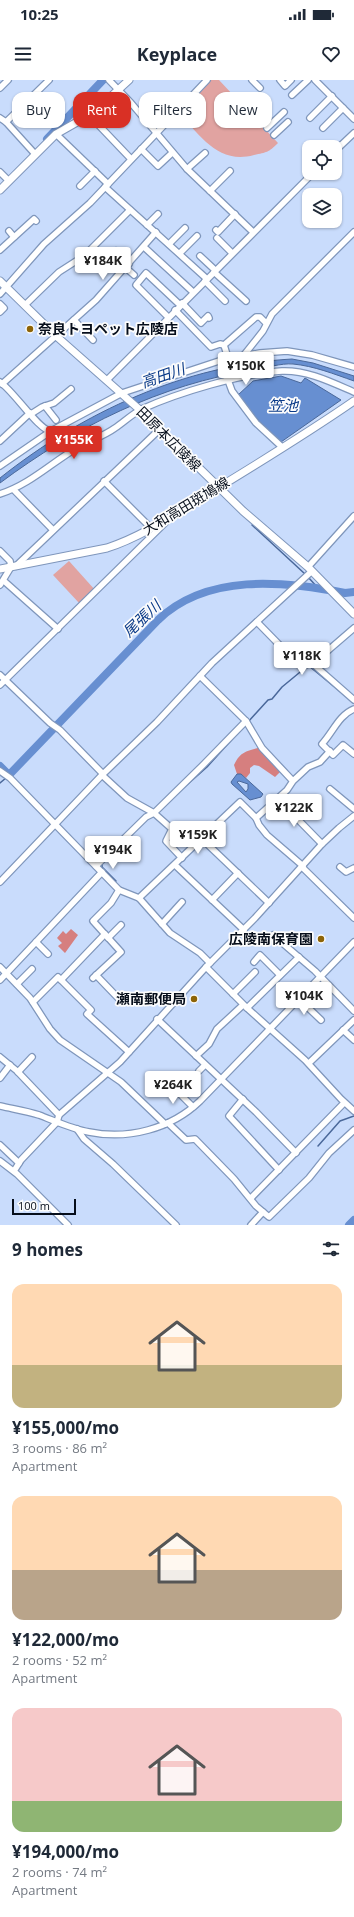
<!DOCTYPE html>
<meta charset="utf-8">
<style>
:root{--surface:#fff;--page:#f6f6f7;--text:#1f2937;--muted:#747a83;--accent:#d93025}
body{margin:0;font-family:"Open Sans","Noto Sans JP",sans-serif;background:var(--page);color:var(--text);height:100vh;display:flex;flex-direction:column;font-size:15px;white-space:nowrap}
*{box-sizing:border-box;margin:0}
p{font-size:13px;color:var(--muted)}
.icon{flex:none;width:22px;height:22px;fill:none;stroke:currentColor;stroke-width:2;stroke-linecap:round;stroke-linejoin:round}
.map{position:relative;height:1145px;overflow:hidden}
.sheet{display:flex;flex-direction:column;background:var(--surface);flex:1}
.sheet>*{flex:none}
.top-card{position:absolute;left:12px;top:12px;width:330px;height:36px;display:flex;gap:8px}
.fabs{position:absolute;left:302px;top:60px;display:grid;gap:8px}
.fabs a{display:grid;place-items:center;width:40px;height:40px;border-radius:8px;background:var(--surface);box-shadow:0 1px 3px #0004;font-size:20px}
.scale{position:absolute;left:12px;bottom:10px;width:64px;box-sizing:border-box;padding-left:4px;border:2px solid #060e1b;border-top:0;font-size:11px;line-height:14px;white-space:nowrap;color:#060e1b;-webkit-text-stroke:3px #fcfcfc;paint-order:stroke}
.price{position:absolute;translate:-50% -34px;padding:0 9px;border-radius:4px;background:#fff;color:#222;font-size:13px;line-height:26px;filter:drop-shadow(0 1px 2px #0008)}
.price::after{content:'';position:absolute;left:50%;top:24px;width:12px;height:9px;margin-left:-6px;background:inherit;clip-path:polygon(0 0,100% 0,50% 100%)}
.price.on{background:var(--accent);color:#fff}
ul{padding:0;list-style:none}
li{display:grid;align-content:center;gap:8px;height:212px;padding:0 12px}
li span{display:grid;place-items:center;height:124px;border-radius:12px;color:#555}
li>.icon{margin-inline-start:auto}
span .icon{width:72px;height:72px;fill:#fffc;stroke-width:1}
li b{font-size:17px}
h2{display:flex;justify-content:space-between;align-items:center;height:48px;padding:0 12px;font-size:17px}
.tag{padding:0 14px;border-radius:12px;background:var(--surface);box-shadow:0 1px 3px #0004;font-size:14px;line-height:36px}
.tag.on{background:var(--accent);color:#fff}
.status{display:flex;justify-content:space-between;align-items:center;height:28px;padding:0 20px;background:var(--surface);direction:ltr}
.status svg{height:11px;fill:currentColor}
header{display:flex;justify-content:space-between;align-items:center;height:52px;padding:0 12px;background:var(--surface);font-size:18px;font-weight:700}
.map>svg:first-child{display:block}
.green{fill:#e1a3a1}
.forest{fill:#d67f7f}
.water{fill:#678fd1;stroke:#4a689a;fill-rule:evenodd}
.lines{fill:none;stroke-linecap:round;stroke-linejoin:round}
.stream{stroke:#4a689a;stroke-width:1.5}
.river{stroke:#678fd1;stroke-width:8}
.minor-casing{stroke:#7f96bb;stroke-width:8}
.major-casing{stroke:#7f96bb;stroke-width:9}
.minor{stroke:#fff;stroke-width:5.5}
.major{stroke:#fff;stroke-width:7}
.poi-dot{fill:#8d6407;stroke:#fcfcfc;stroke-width:1.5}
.labels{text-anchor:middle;stroke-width:3.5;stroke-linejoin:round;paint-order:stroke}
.poi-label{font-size:14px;font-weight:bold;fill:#060e1b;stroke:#fcfcfc;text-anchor:end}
.street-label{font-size:14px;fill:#060e1b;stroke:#fcfcfc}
.water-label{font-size:15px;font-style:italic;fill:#0a3a88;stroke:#fcfcfc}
</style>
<div class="status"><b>10:25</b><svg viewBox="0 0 49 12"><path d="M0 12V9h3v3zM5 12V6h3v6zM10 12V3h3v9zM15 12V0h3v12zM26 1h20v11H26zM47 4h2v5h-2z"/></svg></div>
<header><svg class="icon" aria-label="menu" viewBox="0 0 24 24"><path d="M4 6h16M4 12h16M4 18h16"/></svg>Keyplace<svg class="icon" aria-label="heart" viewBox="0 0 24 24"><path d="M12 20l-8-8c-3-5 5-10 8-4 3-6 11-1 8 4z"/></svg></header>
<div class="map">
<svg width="354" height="1145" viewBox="0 0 354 1145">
<rect width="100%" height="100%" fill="#c9dcfc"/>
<g class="green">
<path d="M210,0H219L278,63C268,73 267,72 254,75C218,85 200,55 178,32Z"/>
<polygon points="69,481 95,510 80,524 53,495"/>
</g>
<g class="forest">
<path d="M260,667L282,690L275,697L259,686L254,685L250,688V693L246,698L241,694H237L234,685C241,670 247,672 260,667Z"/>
<polygon points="71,849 78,855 65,873 58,866 62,863 57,858 63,851 66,854"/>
</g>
<g class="water">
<path d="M292,279L313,283L354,296V301C334,294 314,286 293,284C281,283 266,288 254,290C161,304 75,347 0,403V398C83,332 185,285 292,279Z"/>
<polygon points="281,296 301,303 305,298 341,320 281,362 259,341 238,315 253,301"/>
<path d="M237,694H241L263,714L261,717L250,720L232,704L231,702ZM239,701L248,704V709L246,712L237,702Z"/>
</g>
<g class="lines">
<g class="stream">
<polyline points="252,445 305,494"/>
<polyline points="308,497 318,508"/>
<polyline points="309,586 348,618"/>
<polyline points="248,642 268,620 272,619 282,607 305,588"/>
<polyline points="0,703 6,698"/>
<polyline points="171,719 207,687 244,646"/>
<polyline points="102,783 102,787 116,801"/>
<polyline points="318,1066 340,1041 354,1036"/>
</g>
<g class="river">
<polyline points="47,59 103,0"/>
<path d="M0,686L9,695L158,540C207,493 283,501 345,513L354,512"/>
<polyline points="349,1145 354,1140"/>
</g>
<g class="minor-casing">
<g id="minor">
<polyline points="109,0 131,23 187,89 253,152"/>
<polyline points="252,0 260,8"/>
<polyline points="280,0 285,6 291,0"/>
<polyline points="315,0 354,39"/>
<polyline points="0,8 8,0"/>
<polyline points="292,15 308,0"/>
<polyline points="90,36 131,79"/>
<polyline points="0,38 6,42 35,74"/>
<polyline points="310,38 332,16"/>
<polyline points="6,42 49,0"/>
<polyline points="267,48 284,32"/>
<polyline points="323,48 343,28"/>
<polyline points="56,54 108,104"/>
<polyline points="274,55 288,42"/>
<polyline points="141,69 158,86 172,73"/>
<polyline points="335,71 354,53"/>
<polyline points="187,89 205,73"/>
<polyline points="0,92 9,101"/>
<polyline points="80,106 95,91"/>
<polyline points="105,107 207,199"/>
<polyline points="210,111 230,91"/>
<polyline points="147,145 158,134"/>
<polyline points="216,150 218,152 235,134"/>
<polyline points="9,151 14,157"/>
<polyline points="217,158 232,173"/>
<polyline points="169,164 185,148"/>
<polyline points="144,167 193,212"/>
<polyline points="0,170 34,139 36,141"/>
<polyline points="116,171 129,184"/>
<polyline points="180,173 197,156"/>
<polyline points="200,176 215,190"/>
<polyline points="126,188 134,195"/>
<polyline points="214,192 246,221"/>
<polyline points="205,201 225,221"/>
<polyline points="0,214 44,164 90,123 207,0"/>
<polyline points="182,223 201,243 208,236 209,238"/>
<polyline points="0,224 4,228 0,232"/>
<polyline points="25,225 59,192 84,176 130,130"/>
<polyline points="175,230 211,267 220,264 224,265"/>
<polyline points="168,237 136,205 146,193 180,225"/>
<polyline points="74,240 93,260"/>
<polyline points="224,265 256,237 260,237 266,243"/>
<polyline points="224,265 228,278"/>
<polyline points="244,275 263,251 272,234 354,152"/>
<polyline points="221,281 232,311 256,343 282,367"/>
<polyline points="107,300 313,93"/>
<path d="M0,302C14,311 39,351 51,351"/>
<polyline points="2,304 96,220 156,152"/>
<polyline points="45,326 56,340"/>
<polyline points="31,334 42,327 54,323 71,309"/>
<polyline points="0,361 30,333"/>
<polyline points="0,386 51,351 122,313 228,278 260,273 287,271 312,275 354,287"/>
<polyline points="104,401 151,448"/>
<polyline points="14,410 53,450"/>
<path d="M0,414C31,404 52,382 80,366C91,360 104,356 115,348C124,342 132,334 142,329C177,313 243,293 282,291C307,290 331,302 354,312"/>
<polyline points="0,471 10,481 11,487 0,505"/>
<polyline points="16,486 160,349"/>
<polyline points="308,487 354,436"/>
<polyline points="4,501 58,549"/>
<polyline points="257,542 301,587 317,580 354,548"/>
<polyline points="312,583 354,620"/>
<polyline points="0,595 50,643 60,650 103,694"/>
<polyline points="200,596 246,641 262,668 291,699"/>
<polyline points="0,605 167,441"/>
<path d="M354,629C339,635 333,652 322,664L333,675L343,665L354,674"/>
<polyline points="0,691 10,698 119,810 139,818 170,853 200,873 210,883"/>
<polyline points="102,695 127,718 154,733 172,749 166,761 182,778"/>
<polyline points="330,709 354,729"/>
<polyline points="278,719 322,764"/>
<polyline points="256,738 287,710 293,701 308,687 320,682 330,671"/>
<polyline points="202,759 269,823"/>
<polyline points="175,785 244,850"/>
<polyline points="96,786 146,737 154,733 203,685 246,641"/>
<polyline points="302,787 354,838"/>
<polyline points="340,787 346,792 354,788"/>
<polyline points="0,802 103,694 157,642 212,583 312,491"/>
<polyline points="139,818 240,722 256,738 259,745 267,755 303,786"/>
<polyline points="212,820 238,793"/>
<polyline points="162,844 182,822"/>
<polyline points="273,855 315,891 354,931"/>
<polyline points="108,858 121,845"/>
<polyline points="36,862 48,874"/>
<polyline points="254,882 260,875 280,895"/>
<polyline points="0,887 30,918 50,949 60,960 121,1002 165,1044"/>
<polyline points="206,887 247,928 305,980 341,1019 354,1031"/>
<polyline points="96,895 120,920"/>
<polyline points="93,898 121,872 93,841 111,823 119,810"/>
<polyline points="0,900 102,792"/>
<polyline points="61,900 105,854"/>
<polyline points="17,904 32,889"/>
<polyline points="233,914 255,892"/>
<polyline points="299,919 321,940"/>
<polyline points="33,922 58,897 91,930 87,934 129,972"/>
<polyline points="247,928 299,877"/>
<polyline points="157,939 256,1032 296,1073"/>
<polyline points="343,950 354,960"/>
<polyline points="196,976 209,964 217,949 243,925"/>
<polyline points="0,977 17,991 59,1035"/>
<polyline points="309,983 354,940"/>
<polyline points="199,991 205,985"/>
<polyline points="18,992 32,977"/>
<polyline points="0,998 10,985"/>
<polyline points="160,1004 173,1016 186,1004"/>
<polyline points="178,1012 193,1027"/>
<polyline points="243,1019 229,1036 279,1090"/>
<path d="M0,1026C13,1029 26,1031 39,1035C55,1041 72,1049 89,1052C128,1060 171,1049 200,1021L354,862"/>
<polyline points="168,1043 186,1060 195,1059 234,1099 256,1126 269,1137 309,1098 329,1073 354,1050"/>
<polyline points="77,1049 84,1059 113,1084 176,1145"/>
<polyline points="0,1065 19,1083"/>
<polyline points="0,1081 17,1094 68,1145"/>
<polyline points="14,1091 21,1080 57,1042 59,1035 120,982 206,887 255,838 322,764 339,748 354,736"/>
<polyline points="251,1118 344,1023"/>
<polyline points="251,1145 263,1132"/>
</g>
</g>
<g class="major-casing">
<g id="major">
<polyline points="0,110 56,54 93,33 129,0"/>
<polyline points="0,201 55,255 140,330 243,431 308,487 354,534"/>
<path d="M0,489L107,468C141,457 172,436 203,417C254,386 305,355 354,321"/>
</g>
</g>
<use href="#minor" class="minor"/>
<use href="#major" class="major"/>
</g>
<g class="poi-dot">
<circle cx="30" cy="249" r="4"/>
<circle cx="321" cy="859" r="4"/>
<circle cx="194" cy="919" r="4"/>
</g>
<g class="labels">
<g class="poi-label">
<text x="38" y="254" text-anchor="start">奈良トヨペット広陵店</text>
<text x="313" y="864">広陵南保育園</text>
<text x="186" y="924">瀬南郵便局</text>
</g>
<g class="street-label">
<text transform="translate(169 359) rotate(45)" y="5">田原本広陵線</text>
<text transform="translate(186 426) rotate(-31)" y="5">大和高田斑鳩線</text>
</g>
<g class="water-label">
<text transform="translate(163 296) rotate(-19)" y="5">高田川</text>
<text x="283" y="331">笠池</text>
<text transform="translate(142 539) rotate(-43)" y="5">尾張川</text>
</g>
</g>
</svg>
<div class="fabs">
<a><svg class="icon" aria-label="locate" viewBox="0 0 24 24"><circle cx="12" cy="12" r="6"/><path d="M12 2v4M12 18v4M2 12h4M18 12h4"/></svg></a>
<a><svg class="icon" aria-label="layers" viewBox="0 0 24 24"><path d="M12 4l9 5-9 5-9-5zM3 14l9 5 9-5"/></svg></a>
</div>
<div class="scale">100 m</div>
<b class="price" style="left:103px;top:201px">¥184K</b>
<b class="price" style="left:246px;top:306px">¥150K</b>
<b class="price on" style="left:74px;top:380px">¥155K</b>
<b class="price" style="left:302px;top:596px">¥118K</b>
<b class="price" style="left:294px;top:748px">¥122K</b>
<b class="price" style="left:198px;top:775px">¥159K</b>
<b class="price" style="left:113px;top:790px">¥194K</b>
<b class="price" style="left:304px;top:936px">¥104K</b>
<b class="price" style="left:173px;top:1025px">¥264K</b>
<div class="top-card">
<a class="tag">Buy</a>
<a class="tag on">Rent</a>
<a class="tag">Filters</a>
<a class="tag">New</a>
</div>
</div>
<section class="sheet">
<h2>9 homes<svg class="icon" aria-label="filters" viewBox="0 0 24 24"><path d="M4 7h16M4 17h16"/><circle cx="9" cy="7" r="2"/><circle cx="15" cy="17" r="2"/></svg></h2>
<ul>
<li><span style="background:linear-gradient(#ffd9b3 65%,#c2b280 0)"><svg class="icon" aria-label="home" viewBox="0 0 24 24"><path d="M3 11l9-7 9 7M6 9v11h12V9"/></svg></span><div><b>¥155,000/mo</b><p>3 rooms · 86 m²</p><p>Apartment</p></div></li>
<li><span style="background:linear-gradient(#ffd9b3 60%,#b9a48a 0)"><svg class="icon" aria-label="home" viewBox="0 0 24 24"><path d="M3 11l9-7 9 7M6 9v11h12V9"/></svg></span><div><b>¥122,000/mo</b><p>2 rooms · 52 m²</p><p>Apartment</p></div></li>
<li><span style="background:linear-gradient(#f6c9c9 75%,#8fb573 0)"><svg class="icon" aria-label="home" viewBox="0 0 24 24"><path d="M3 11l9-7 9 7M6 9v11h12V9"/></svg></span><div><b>¥194,000/mo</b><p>2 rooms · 74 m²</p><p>Apartment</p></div></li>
</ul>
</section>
